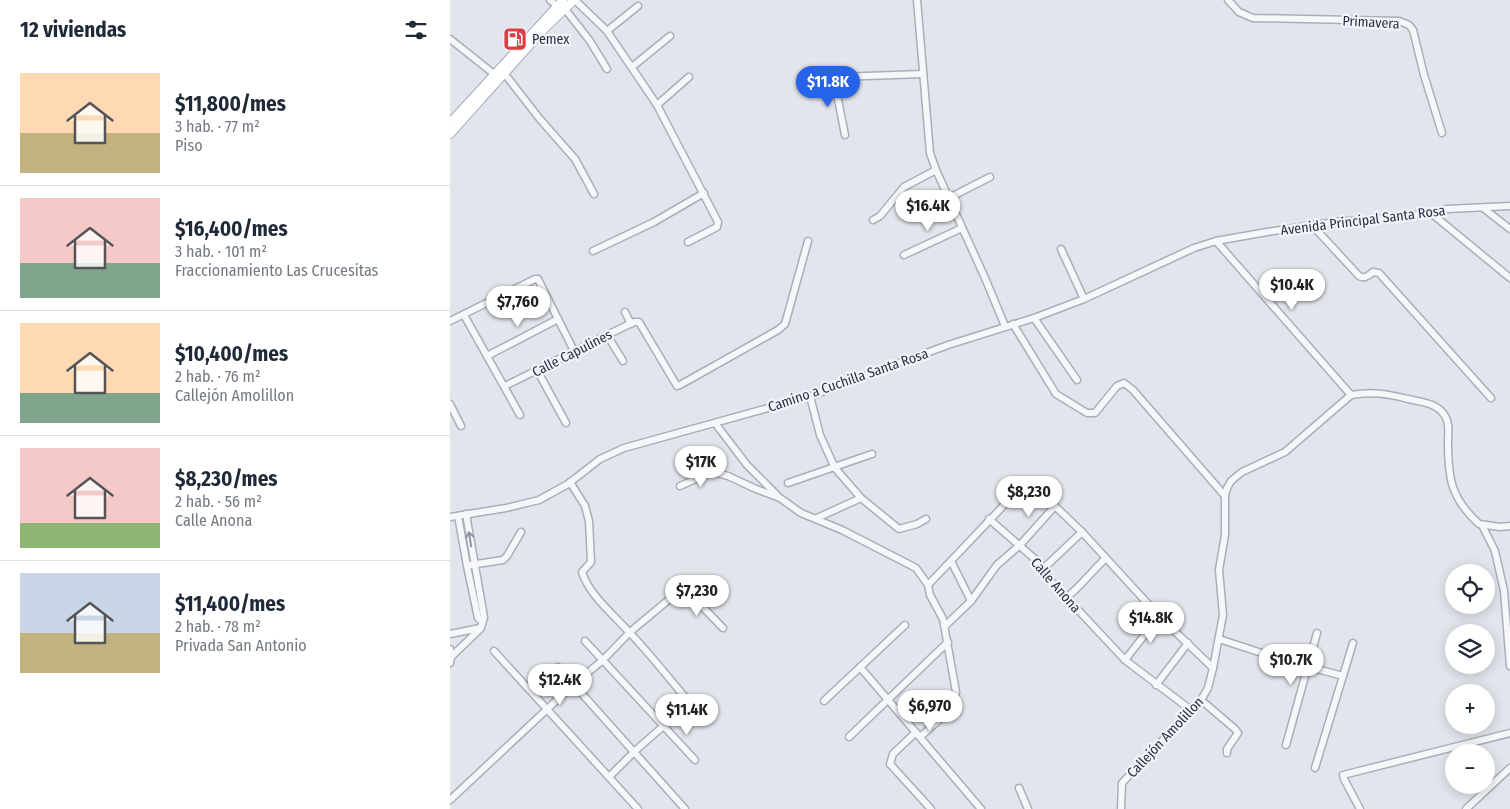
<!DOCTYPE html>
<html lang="es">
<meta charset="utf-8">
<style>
:root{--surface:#fff;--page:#f6f6f7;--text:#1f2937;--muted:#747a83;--line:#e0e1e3;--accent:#2563eb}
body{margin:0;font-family:"Fira Sans Condensed",sans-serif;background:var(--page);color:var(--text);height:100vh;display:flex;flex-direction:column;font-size:19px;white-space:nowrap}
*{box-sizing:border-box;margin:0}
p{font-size:16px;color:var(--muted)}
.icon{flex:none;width:28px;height:28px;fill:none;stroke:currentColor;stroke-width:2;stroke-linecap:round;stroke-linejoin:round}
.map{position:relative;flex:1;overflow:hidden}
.panel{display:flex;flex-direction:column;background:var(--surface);width:450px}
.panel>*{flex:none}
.fabs{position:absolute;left:995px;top:564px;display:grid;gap:10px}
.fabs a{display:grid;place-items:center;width:50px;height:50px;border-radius:50%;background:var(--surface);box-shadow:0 2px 12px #0003;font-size:25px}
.price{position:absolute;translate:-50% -42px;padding:0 11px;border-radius:18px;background:#fff;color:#222;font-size:16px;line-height:32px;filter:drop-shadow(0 1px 2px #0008)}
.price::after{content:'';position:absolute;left:50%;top:30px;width:15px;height:11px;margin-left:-8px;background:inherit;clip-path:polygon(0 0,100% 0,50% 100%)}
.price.active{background:var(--accent);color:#fff}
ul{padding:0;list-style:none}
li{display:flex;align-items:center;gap:15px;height:125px;padding:0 20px}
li+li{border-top:1px solid var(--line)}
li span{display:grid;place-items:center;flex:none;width:140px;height:100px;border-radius:0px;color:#555}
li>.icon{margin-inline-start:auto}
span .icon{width:60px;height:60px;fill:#fffc;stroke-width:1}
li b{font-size:21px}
h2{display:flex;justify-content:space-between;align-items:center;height:60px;padding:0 20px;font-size:21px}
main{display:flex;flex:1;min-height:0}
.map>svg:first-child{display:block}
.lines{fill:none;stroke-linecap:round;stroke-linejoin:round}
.minor-casing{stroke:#aaaeba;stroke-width:9}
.major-casing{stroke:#a1a7b9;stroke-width:10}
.minor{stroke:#f6f7fa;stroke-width:6}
.major{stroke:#fff;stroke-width:8}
.oneway{stroke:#9093a0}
.labels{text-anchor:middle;stroke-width:4.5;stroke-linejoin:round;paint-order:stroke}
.street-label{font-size:14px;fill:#292f45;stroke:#f3f4f9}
.poi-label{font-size:14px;fill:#292f45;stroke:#f3f4f9;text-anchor:start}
</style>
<main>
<section class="panel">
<h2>12 viviendas<svg class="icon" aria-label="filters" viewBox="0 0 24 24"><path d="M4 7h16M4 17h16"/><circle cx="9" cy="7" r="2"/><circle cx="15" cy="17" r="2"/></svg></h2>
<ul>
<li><span style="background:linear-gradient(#ffd9b3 60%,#c2b280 0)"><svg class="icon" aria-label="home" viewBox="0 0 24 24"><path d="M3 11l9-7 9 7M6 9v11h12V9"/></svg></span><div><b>$11,800/mes</b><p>3 hab. · 77 m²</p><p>Piso</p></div></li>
<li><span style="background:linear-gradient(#f6c9c9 65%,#7fa58c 0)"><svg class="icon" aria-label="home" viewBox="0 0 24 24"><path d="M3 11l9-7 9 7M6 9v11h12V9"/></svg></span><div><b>$16,400/mes</b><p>3 hab. · 101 m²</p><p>Fraccionamiento Las Crucesitas</p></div></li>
<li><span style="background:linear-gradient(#ffd9b3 70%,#7fa58c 0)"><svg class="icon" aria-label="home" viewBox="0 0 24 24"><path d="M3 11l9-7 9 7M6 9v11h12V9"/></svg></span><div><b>$10,400/mes</b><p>2 hab. · 76 m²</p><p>Callejón Amolillon</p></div></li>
<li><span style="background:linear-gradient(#f6c9c9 75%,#8fb573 0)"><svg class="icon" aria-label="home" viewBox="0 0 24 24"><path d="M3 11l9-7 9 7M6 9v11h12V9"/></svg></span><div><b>$8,230/mes</b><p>2 hab. · 56 m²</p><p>Calle Anona</p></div></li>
<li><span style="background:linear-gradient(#c9d6e8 60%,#c2b280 0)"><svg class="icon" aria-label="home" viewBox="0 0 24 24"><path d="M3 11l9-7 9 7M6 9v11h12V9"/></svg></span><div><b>$11,400/mes</b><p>2 hab. · 78 m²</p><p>Privada San Antonio</p></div></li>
</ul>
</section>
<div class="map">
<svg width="1060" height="809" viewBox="0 0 1060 809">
<rect width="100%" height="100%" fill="#e2e5ec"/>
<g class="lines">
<g class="minor-casing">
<g id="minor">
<polyline points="100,0 107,6"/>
<polyline points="125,0 157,31 207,105 268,222 267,227 238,242"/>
<polyline points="467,0 480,153 486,170 535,278 555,326"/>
<polyline points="778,0 789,12 803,18 949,21 959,25 963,30 974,75 992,133"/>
<polyline points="115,9 140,41 157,69"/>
<polyline points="157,31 188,6"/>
<polyline points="0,39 44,74"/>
<polyline points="182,67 220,36"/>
<polyline points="54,73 89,118 125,159 144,194"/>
<polyline points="207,105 239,77"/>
<polyline points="395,135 384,79 388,77 473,74"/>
<polyline points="499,198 540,177"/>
<polyline points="1033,208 1060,229"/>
<polyline points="981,213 1060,278"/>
<polyline points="423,220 430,216 454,187 486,170"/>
<path d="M862,225L909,276C915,279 918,276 923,272L929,273L1041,398"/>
<polyline points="766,241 901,395"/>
<polyline points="611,249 634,299"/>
<polyline points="143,251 204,222 254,193"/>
<polyline points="454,255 512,228"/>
<polyline points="175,312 181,324"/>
<polyline points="14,315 70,415"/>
<polyline points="584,318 627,380"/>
<polyline points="0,321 85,279 88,279 124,351"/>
<polyline points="563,324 606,394 637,413 645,413 667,386 674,383 683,390 775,496"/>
<polyline points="157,335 173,361"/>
<polyline points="37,356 108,319"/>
<polyline points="87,370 116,423"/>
<polyline points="55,386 157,335 184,322 189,322 227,386 230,385 328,330 335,324 358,241"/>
<path d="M901,395C922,391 938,394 958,399C971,402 988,403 995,416C1000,423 998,434 998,442C998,479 1001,498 1029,524L1050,527L1060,526"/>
<polyline points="360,396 370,435 385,468 411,498 449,529 467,524 476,519"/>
<polyline points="0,404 11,426"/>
<polyline points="265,423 297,465 327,495"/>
<path d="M120,482L135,506L139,521L141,562L132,572C139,595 164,615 180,633C200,654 219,678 238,701L236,706L185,751L159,777"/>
<polyline points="338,483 422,454"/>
<path d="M230,486L257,474L267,473L278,476L306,489L330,498L351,513L392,530L466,568L478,585L480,595L493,619L506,692C504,710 483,725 470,737"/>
<polyline points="8,516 17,566 28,618 32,621"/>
<polyline points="0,517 56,508 89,500 118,484 150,459 174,448 358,397 498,345 584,318 634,299 744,248 766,241 817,232 892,221 911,221 981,213 997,209 1060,206"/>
<polyline points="367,518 411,498"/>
<polyline points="539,519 586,560 594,568 601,581 675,660 741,710"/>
<polyline points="1032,525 1045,551 1054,591 1060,666"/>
<polyline points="501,561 521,601"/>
<polyline points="20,565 53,560 57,556 71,532"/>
<polyline points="594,568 632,532"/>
<polyline points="478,585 574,484 578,483 582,484 632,532 711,618 763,668"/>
<path d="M616,598C631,586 642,571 656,558"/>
<polyline points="495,626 521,601 547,565 570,545 605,506"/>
<polyline points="0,634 30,628"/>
<polyline points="769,639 830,659 893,676"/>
<polyline points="135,641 245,760"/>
<polyline points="0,649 1,657 0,663"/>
<polyline points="44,651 188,809"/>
<polyline points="1,657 31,628 34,617 16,514"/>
<polyline points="675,660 710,615"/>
<polyline points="108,667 235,809"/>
<polyline points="410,667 531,809"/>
<polyline points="706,685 738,643"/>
<polyline points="751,700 785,729 788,733 777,749 777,753"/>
<polyline points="374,701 455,625"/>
<polyline points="466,732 443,754 440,764 481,809"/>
<polyline points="399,737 498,642"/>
<polyline points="836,745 867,633"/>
<polyline points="865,768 903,643"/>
<polyline points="569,788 578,809"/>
<polyline points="0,800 124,684 153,660 180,632 222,597 234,590 242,596 273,628"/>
<polyline points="671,809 672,783 751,700 758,688 763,668 773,615 769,570 775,535 775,496 777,488 781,481 792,472 835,452 901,395"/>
<polyline points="910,809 894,779 893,775 1060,733"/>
<polyline points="1016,809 1060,768"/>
</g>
</g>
<g class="major-casing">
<g id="major">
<polyline points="0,123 113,0"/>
<polyline points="0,134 94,29 124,0"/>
</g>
</g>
<use href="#minor" class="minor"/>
<use href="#major" class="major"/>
</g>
<defs><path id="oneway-shaft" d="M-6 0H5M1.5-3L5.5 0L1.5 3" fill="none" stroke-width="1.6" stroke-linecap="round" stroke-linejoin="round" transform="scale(1.25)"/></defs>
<use class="oneway" href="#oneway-shaft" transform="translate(20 539) rotate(-99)"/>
<defs>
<g id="fuel-square" transform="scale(1.25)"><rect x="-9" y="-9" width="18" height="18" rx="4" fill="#d93f42" stroke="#f3f4f9"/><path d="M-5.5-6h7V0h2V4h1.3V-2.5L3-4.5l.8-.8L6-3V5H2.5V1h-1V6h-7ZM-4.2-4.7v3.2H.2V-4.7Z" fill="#fff"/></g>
</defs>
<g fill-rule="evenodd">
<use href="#fuel-square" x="65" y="39"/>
</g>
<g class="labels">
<g class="street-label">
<text transform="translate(921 22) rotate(3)" y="5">Primavera</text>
<text transform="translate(913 220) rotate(-7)" y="5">Avenida Principal Santa Rosa</text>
<text transform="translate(122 353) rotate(-27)" y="5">Calle Capulines</text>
<text transform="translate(398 380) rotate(-19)" y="5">Camino a Cuchilla Santa Rosa</text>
<text transform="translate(606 585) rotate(49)" y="5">Calle Anona</text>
<text transform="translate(715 737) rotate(-47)" y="5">Callejón Amolillon</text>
</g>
<g class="poi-label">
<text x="82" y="44">Pemex</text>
</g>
</g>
</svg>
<div class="fabs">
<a><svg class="icon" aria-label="locate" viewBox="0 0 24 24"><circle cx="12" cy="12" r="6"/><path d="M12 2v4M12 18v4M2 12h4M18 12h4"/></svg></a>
<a><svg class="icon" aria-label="layers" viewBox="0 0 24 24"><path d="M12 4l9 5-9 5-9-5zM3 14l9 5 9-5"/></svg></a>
<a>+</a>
<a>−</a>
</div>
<b class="price active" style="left:378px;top:108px">$11.8K</b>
<b class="price" style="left:478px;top:232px">$16.4K</b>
<b class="price" style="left:842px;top:311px">$10.4K</b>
<b class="price" style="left:68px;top:328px">$7,760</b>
<b class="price" style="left:251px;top:488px">$17K</b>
<b class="price" style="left:579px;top:518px">$8,230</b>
<b class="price" style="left:247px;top:617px">$7,230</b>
<b class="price" style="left:701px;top:644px">$14.8K</b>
<b class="price" style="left:841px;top:686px">$10.7K</b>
<b class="price" style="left:110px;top:706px">$12.4K</b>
<b class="price" style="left:480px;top:732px">$6,970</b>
<b class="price" style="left:237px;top:736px">$11.4K</b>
</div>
</main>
